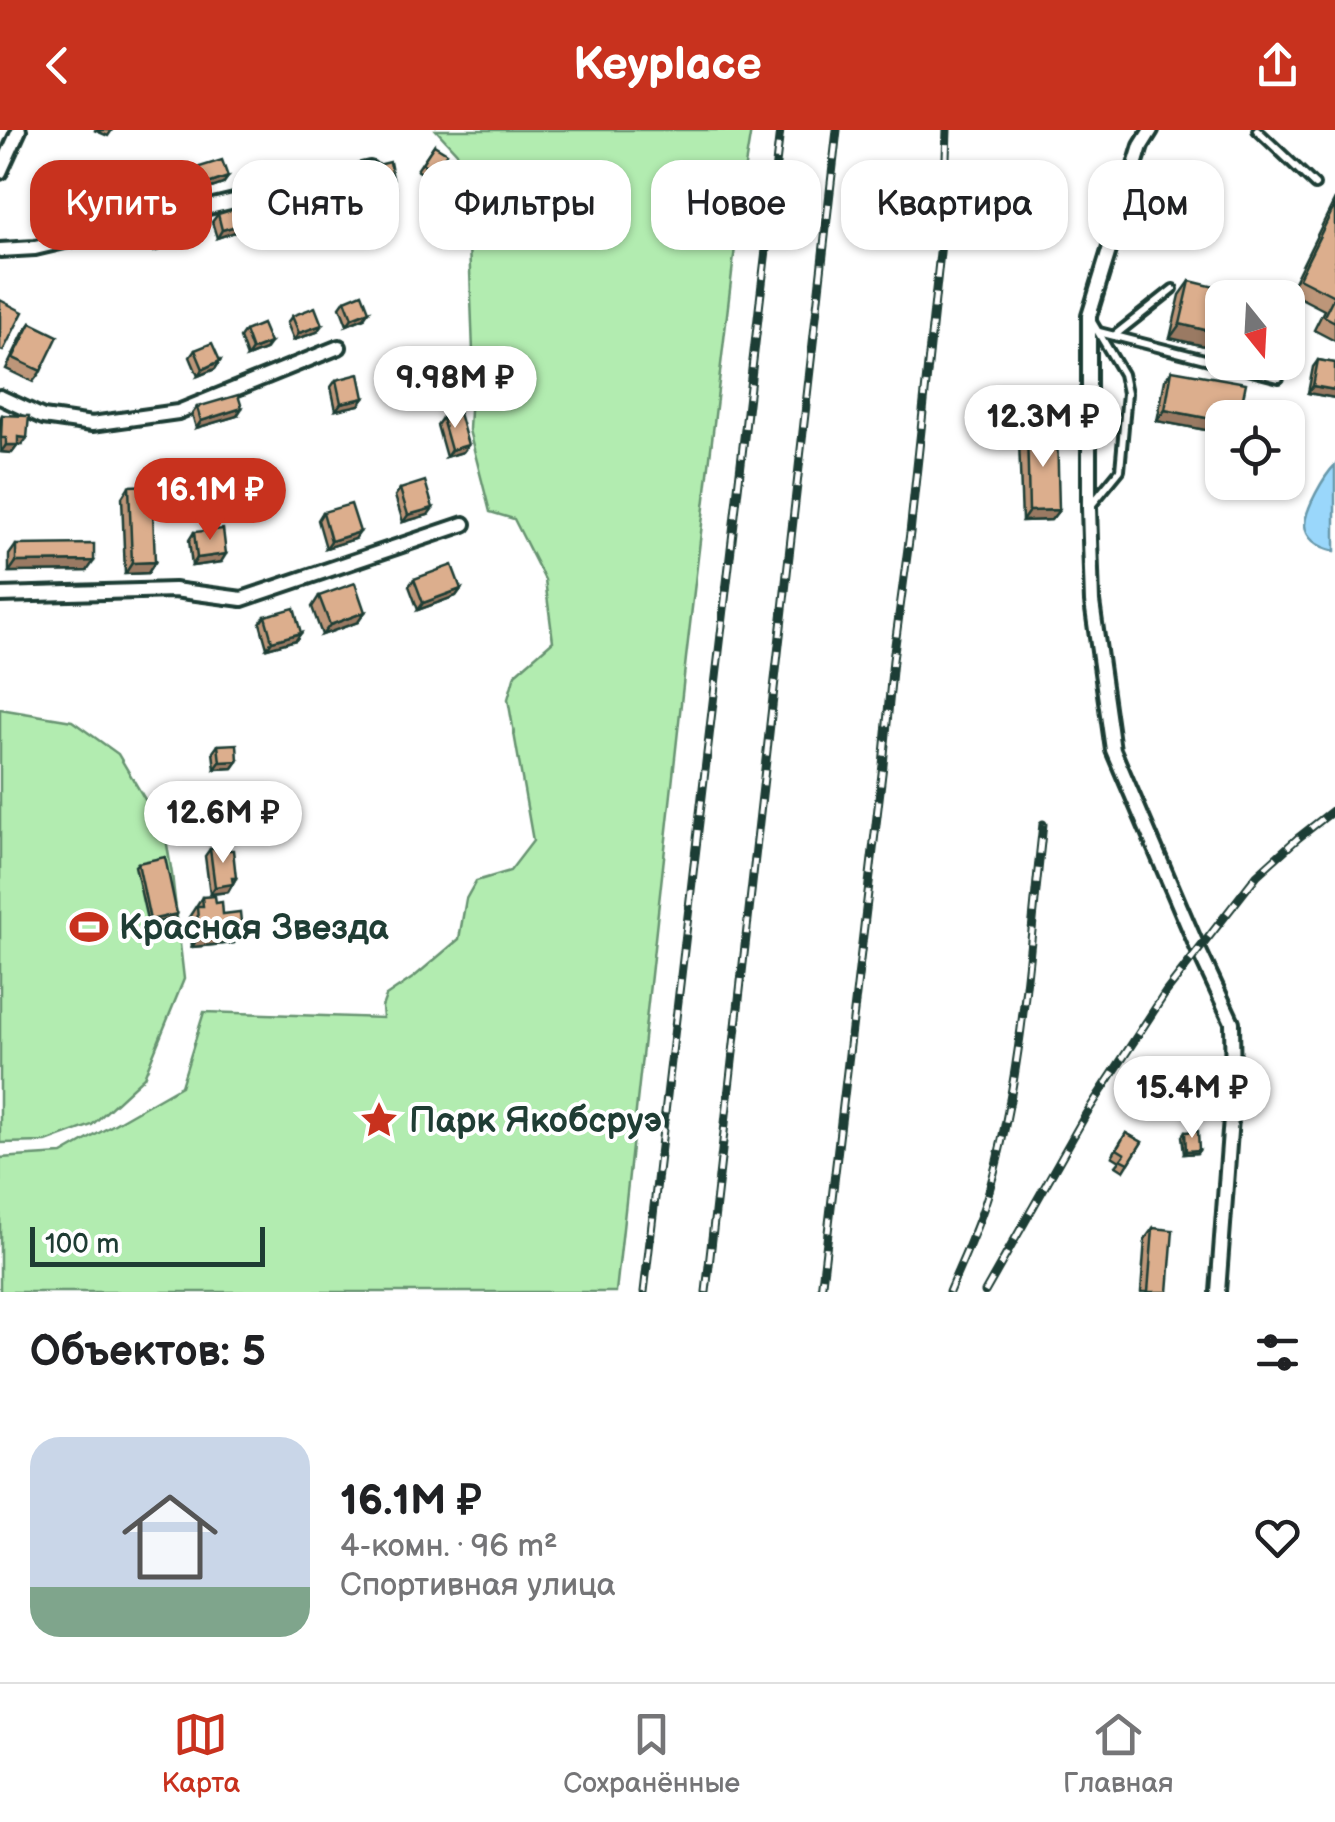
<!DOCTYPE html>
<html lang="ru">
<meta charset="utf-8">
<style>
:root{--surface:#fff;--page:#f6f6f6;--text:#202124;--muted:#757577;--line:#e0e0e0;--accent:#c8321e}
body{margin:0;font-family:"Balsamiq Sans",sans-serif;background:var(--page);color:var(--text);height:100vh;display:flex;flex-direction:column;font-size:38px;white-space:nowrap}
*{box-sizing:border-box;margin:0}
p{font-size:32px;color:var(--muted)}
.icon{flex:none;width:55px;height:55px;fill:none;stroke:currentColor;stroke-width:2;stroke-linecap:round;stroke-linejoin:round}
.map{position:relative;height:1162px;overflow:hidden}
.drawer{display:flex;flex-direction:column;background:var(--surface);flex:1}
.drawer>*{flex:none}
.guide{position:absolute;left:30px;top:30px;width:1275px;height:90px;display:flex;gap:20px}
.needle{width:65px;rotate:162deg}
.fabs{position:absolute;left:1205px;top:150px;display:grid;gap:20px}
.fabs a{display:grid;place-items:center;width:100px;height:100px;border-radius:20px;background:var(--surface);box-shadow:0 2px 8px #0004;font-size:50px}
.scale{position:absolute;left:30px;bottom:25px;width:235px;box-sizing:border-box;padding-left:10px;border:5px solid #1f3d34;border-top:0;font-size:28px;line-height:35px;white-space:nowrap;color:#1f3d34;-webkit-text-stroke:8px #fff;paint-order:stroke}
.price{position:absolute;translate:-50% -85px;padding:0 22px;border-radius:35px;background:#fff;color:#222;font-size:32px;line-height:65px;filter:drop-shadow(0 2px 5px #0008)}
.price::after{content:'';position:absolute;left:50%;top:60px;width:30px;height:22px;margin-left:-15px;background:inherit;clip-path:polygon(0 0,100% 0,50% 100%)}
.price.active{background:var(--accent);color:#fff}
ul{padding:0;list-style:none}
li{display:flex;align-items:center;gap:30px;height:250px;padding:0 30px}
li+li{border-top:2px solid var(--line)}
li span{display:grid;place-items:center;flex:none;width:280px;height:200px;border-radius:30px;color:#555}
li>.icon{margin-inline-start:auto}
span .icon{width:120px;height:120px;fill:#fffc;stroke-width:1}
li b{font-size:42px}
h2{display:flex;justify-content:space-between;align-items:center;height:120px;padding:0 30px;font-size:42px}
.chip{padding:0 35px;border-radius:30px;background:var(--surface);box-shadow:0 2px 8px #0004;font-size:35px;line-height:90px}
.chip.active{background:var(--accent);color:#fff}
header{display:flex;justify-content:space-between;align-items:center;height:130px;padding:0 30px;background:var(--accent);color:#fff;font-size:45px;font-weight:600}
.tab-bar{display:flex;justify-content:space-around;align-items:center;height:140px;border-top:2px solid var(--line);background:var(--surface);font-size:28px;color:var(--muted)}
.tab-bar a{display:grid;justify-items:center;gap:5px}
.tab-bar .active{color:var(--accent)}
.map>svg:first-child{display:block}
.green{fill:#b2ecb0;stroke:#689472;stroke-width:2.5}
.water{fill:#9ad7fb;stroke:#6999ab;stroke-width:2.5}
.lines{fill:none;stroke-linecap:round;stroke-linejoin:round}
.lane-casing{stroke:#1f3d34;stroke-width:14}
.street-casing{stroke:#1f3d34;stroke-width:20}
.lane{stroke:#fff;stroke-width:6}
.street{stroke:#fff;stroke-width:12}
.rail-casing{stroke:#1f3d34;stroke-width:9}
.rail{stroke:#fff;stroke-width:5;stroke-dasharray:15;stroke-linecap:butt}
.wall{fill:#bd9679;stroke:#1f3d34;stroke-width:2.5}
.shaded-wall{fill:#9a7a63;stroke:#1f3d34;stroke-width:2.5}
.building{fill:#dcae8d;stroke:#1f3d34;stroke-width:2.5}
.labels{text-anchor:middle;stroke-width:8;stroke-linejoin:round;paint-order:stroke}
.poi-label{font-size:35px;font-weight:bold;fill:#1f3d34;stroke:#fff;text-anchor:start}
</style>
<header><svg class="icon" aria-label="back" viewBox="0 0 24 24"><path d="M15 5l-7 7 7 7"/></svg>Keyplace<svg class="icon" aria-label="share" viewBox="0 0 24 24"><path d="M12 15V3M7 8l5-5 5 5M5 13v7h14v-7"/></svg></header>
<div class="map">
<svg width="1335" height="1162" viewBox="0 0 1335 1162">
<rect width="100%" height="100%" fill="#fff"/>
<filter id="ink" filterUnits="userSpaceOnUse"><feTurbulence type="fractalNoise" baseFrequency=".01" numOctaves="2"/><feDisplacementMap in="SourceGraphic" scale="20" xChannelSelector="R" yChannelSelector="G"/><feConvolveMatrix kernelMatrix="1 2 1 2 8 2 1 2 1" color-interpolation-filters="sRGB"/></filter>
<g filter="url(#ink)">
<g class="green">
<polygon points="436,0 751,0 744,42 686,528 616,1162 0,1162 0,1028 62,1024 181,956 204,882 383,888 382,877 386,866 414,847 459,809 466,769 476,751 510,741 533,711 508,569 515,544 553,511 545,450 514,389 490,382 469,300 473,222 467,58 457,23"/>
<polygon points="0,579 72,591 118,624 165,703 172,744 184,849 144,947 92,995 46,1012 0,1013"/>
</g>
<path class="water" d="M1335,335V421C1322,418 1306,411 1305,395C1305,379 1324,346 1335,335Z"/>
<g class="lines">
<g class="lane-casing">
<g id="lane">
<polyline points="1257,0 1315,55"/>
<polyline points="1091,190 1123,244 1127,263 1120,340 1093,373"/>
<polyline points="1099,202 1279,248"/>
<polyline points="1115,205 1173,159"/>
</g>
</g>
<g class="street-casing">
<g id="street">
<polyline points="1151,0 1141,16 1089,186 1089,378 1092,472 1113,620 1198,819 1232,892 1233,961 1218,1162"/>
<polyline points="0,42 19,0"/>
<polyline points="0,120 35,118 370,39"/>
<polyline points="0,267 43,287 92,294 178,282 339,217"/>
<polyline points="0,465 174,460 242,469 464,394"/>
</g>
</g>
<use href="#lane" class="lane"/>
<use href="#street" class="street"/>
<g class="rail-casing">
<g id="rail">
<polyline points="644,1162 780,0"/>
<polyline points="706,1162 837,0"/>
<polyline points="821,1162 883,635 893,530 910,403 944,85 947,0"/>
<path d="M949,1162C963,1129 979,1096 989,1061C1023,943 1029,816 1043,694"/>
<polyline points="985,1162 1086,984 1166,862 1257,745 1298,708 1335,679"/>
</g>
</g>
<use href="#rail" class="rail"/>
</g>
<g class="wall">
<polygon points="94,0 112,0 108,6"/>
<polygon points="434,15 435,41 430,48 417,40"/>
<polygon points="1034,33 1046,57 1041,64 1028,64 1029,40"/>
<polygon points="378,35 390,66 379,68 373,42"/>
<polygon points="193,39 228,47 223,54 194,64 188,46"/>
<polygon points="317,66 344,79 339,87 315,91 312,73"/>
<polygon points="1335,69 1335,211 1314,200 1324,180 1289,162"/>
<polygon points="267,74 290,96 269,102 262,81"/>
<polygon points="218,84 238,101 217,108 212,92"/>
<polygon points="155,96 182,107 177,114 156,121 150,104"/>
<polygon points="1190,151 1222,168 1222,220 1170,208 1180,165"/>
<polygon points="345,170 364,188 347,195 340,177"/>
<polygon points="292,186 317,202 294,210 287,193"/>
<polygon points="31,193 41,241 33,252 6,239 23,204"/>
<polygon points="245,201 265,220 247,227 240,208"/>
<polygon points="195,220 220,231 215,239 198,246 190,227"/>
<polygon points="1318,230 1335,233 1335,268 1308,263 1313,237"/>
<polygon points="1172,240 1222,288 1222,303 1157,291 1165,250"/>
<polygon points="336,250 364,268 359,275 336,280 331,257"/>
<polygon points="197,277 237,286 196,298 192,284"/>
<polygon points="2,285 22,315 18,315 12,323 1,322 0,288"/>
<polygon points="442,288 468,315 463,322 446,327 437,295"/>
<polygon points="1027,300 1059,380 1051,390 1022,391 1019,311"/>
<polygon points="129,356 155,432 148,443 125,444 122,367"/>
<polygon points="400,359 428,385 403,392 395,366"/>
<polygon points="323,382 355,409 326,418 318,390"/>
<polygon points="194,402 221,432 192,436 189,410"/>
<polygon points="16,415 87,441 9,442 9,425"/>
<polygon points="414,449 461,459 456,466 418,480 409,456"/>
<polygon points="319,466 365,482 358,492 322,505 312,477"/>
<polygon points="265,486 301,503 296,510 267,518 260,493"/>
<polygon points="218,615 238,631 233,638 215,639 213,622"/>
<polygon points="227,656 246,682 241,690 224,691 222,663"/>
<polygon points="210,719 236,748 228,762 210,764 205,726"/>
<polygon points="138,733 177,784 175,788 148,794 135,736"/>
<polygon points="202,767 216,773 223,784 242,802 234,813 192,817 189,787"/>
<polygon points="1185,1002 1199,1020 1197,1023 1184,1024 1182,1006"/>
<polygon points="1126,1003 1142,1012 1124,1041 1116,1036 1120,1031 1112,1026"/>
<polygon points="1153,1098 1168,1162 1141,1162 1145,1109"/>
</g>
<g class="shaded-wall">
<polygon points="228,47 223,54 194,64 199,57"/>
<polygon points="1033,57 1046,57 1041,64 1028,64"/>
<polygon points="395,59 390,66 379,68 384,61"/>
<polygon points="344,79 339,87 315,91 320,84"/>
<polygon points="295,88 290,96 269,102 274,95"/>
<polygon points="243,94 238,101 217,108 222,100"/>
<polygon points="182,107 177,114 156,121 161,114"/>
<polygon points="369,181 364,188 347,195 352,188"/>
<polygon points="1180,194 1222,204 1222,220 1170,208"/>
<polygon points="322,195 317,202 294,210 299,203"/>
<polygon points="270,213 265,220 247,227 252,220"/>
<polygon points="220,231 215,239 198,246 203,239"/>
<polygon points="1313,256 1335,260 1335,268 1308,263"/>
<polygon points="364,268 359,275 336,280 341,273"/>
<polygon points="242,278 237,286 196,298 201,291"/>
<polygon points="1165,280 1222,291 1222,303 1157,291"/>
<polygon points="18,307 27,308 22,315 13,314"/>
<polygon points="6,315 18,315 12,323 1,322"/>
<polygon points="468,315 463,322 446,327 451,320"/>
<polygon points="433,378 428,385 403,392 408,385"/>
<polygon points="1059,380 1051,390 1022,391 1029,381"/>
<polygon points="360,402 355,409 326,418 331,411"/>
<polygon points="226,424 221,432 192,436 197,428"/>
<polygon points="94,431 87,441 9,442 16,432"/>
<polygon points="155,432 148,443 125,444 132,433"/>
<polygon points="461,459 456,466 418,480 423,473"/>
<polygon points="365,482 358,492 322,505 330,495"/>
<polygon points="301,503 296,510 267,518 272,511"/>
<polygon points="238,631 233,638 215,639 220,632"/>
<polygon points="246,682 241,690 224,691 229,684"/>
<polygon points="232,748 236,748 228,762 210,764 215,757"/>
<polygon points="177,784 175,788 148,794 150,790"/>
<polygon points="242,802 234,813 192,817 199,806"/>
<polygon points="1199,1020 1197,1023 1184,1024 1186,1021"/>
</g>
<g class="building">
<polygon points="434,15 447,23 435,41 422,33"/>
<polygon points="222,30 228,47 199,57 193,39"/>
<polygon points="390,32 395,59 384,61 378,35"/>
<polygon points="1034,33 1047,33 1046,57 1033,57"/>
<polygon points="341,61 344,79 320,84 317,66"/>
<polygon points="288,67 295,88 274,95 267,74"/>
<polygon points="1335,75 1335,192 1324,186 1334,166 1299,148"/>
<polygon points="238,78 243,94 222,100 218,84"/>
<polygon points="177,89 182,107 161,114 155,96"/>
<polygon points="1190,151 1260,168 1222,168 1222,204 1180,194"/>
<polygon points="362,163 369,181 352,188 345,170"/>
<polygon points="0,170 23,182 3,221 0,220"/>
<polygon points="1288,174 1294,176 1288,202"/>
<polygon points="315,177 322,195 299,203 292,186"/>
<polygon points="31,193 58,206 41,241 13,228"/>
<polygon points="262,194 270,213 252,220 245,201"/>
<polygon points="212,213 220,231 203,239 195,220"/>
<polygon points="1318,230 1335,233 1335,260 1313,256"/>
<polygon points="1172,240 1246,253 1239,288 1222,288 1222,291 1165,280"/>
<polygon points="359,244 364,268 341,273 336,250"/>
<polygon points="238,265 242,278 201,291 197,277"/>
<polygon points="459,283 468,315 451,320 442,288"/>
<polygon points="2,285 29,286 27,308 18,307 18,315 6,315 6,308 1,308"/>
<polygon points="1057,299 1059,380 1029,381 1027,300"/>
<polygon points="425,351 433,378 408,385 400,359"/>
<polygon points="152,355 155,432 132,433 129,356"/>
<polygon points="351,374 360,402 331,411 323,382"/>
<polygon points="223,399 226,424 197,428 194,402"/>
<polygon points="94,414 94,431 16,432 16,415"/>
<polygon points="452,435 461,459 423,473 414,449"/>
<polygon points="355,453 365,482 330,495 319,466"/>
<polygon points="294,478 301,503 272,511 265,486"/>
<polygon points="237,614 238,631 220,632 218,615"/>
<polygon points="244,654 246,682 229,684 227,656"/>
<polygon points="227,717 227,720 233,720 236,748 232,748 233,754 215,757 210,719"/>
<polygon points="165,727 177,784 150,790 138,733"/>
<polygon points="215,766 216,773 222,772 223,784 240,782 242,802 199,806 197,776 203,776 202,767"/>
<polygon points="1198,1001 1199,1020 1186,1021 1185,1002"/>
<polygon points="1126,1003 1142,1012 1129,1033 1121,1029 1125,1024 1117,1019"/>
<polygon points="1153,1098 1173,1100 1168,1162 1148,1162"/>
</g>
</g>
<defs>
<g id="stadium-bare" transform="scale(3)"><path d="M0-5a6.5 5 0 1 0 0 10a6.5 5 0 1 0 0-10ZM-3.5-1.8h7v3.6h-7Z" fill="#c8321e" stroke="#fff" stroke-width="2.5" paint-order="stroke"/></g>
<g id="sight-bare" transform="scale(3)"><path d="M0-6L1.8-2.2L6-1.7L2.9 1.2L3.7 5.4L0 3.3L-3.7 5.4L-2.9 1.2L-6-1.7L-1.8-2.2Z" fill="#c8321e" stroke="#fff" stroke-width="2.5" paint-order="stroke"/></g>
</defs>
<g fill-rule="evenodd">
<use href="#stadium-bare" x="89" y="797"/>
<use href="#sight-bare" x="379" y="990"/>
</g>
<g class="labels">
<g class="poi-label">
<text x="119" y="809">Красная Звезда</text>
<text x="409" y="1002">Парк Якобсруэ</text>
</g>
</g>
</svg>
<div class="fabs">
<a><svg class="needle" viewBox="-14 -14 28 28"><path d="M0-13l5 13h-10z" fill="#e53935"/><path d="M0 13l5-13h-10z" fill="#757577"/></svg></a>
<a><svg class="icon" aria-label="locate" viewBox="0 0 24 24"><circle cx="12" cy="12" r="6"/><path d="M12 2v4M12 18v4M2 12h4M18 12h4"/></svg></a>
</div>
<div class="scale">100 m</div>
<b class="price" style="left:455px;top:301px">9.98M ₽</b>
<b class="price" style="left:1043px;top:340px">12.3M ₽</b>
<b class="price active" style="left:210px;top:413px">16.1M ₽</b>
<b class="price" style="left:223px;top:736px">12.6M ₽</b>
<b class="price" style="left:1192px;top:1011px">15.4M ₽</b>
<div class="guide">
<a class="chip active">Купить</a>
<a class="chip">Снять</a>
<a class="chip">Фильтры</a>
<a class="chip">Новое</a>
<a class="chip">Квартира</a>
<a class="chip">Дом</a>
</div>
</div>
<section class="drawer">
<h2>Объектов: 5<svg class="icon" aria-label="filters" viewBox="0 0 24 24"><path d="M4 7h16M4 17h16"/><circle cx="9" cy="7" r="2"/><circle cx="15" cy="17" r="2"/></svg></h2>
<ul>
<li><span style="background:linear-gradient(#c9d6e8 75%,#7fa58c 0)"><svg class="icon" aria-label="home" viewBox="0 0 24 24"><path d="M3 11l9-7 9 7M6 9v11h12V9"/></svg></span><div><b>16.1M ₽</b><p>4-комн. · 96 m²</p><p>Спортивная улица</p></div><svg class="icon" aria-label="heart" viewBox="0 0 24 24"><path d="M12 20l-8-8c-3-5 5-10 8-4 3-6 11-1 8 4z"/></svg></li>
</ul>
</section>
<nav class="tab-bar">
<a class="active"><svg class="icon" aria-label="map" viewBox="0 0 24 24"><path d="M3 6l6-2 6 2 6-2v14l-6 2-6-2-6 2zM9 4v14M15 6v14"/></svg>Карта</a>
<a><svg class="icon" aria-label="saved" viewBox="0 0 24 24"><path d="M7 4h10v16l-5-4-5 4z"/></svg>Сохранённые</a>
<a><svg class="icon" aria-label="home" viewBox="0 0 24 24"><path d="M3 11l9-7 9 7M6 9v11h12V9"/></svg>Главная</a>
</nav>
